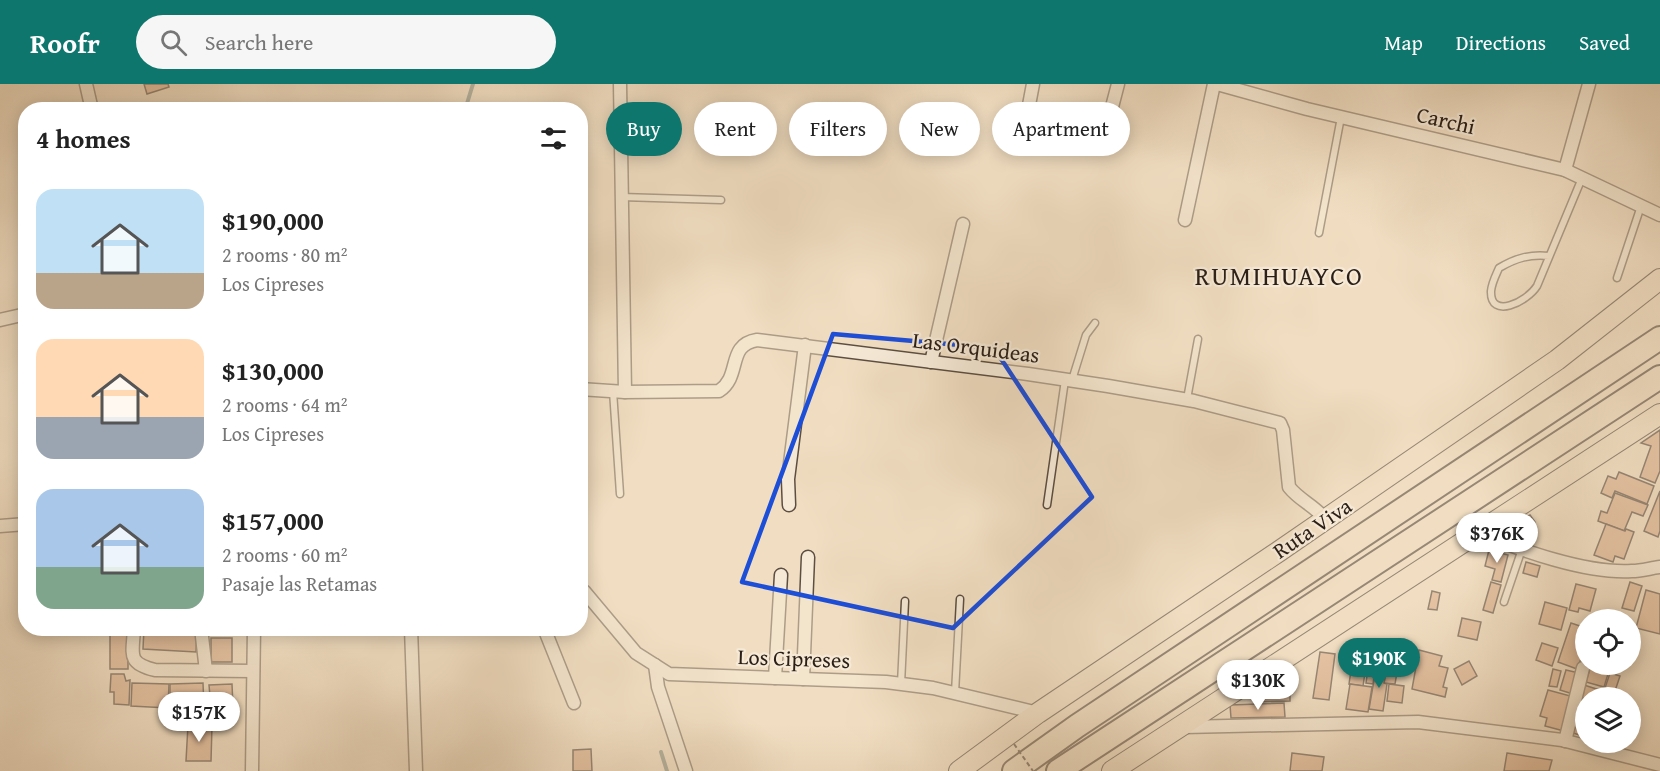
<!DOCTYPE html>
<meta charset="utf-8">
<style>
:root{--surface:#fff;--page:#f6f6f6;--text:#222;--muted:#767676;--accent:#0f766e}
body{margin:0;font-family:"Gentium Book Plus",serif;background:var(--page);color:var(--text);height:100vh;display:flex;flex-direction:column;font-size:22px;white-space:nowrap}
*{box-sizing:border-box;margin:0}
p{font-size:20px;color:var(--muted)}
.icon{flex:none;width:33px;height:33px;fill:none;stroke:currentColor;stroke-width:2;stroke-linecap:round;stroke-linejoin:round}
.map{position:relative;flex:1;overflow:hidden}
.details{position:absolute;left:18px;top:18px;width:570px;height:534px;display:flex;flex-direction:column;background:var(--surface);border-radius:24px;box-shadow:0 3px 15px #0003}
.details>*{flex:none}
.hud{position:absolute;left:606px;top:18px;width:570px;height:54px;display:flex;gap:12px}
.buttons{position:absolute;left:1575px;top:525px;display:grid;gap:12px}
.buttons a{display:grid;place-items:center;width:66px;height:66px;border-radius:50%;background:var(--surface);box-shadow:0 3px 15px #0003;font-size:30px}
.price{position:absolute;translate:-50% -51px;padding:0 14px;border-radius:21px;background:#fff;color:#222;font-size:20px;line-height:39px;filter:drop-shadow(0 2px 3px #0008)}
.price::after{content:'';position:absolute;left:50%;top:36px;width:18px;height:14px;margin-left:-9px;background:inherit;clip-path:polygon(0 0,100% 0,50% 100%)}
.price.selected{background:var(--accent);color:#fff}
ul{padding:0;list-style:none}
li{display:flex;align-items:center;gap:18px;height:150px;padding:0 18px}
li span{display:grid;place-items:center;flex:none;width:168px;height:120px;border-radius:18px;color:#555}
li>.icon{margin-inline-start:auto}
span .icon{width:72px;height:72px;fill:#fffc;stroke-width:1}
li b{font-size:26px}
h2{display:flex;justify-content:space-between;align-items:center;height:72px;padding:0 18px;font-size:26px}
.chip{padding:0 21px;border-radius:27px;background:var(--surface);box-shadow:0 3px 15px #0003;font-size:21px;line-height:54px}
.chip.selected{background:var(--accent);color:#fff}
header{display:flex;align-items:center;gap:36px;box-sizing:border-box;height:84px;padding:0 30px;background:var(--accent);color:#fff}
header strong{font-size:28px}
nav{display:flex;gap:33px;margin-inline-start:auto;font-size:21px}
.search{width:420px;height:54px;background:var(--page);display:flex;align-items:center;gap:15px;box-sizing:border-box;padding:0 21px;border-radius:33px;color:var(--muted);font-size:22px}
.map>svg:first-child{display:block}
.lines{fill:none;stroke-linecap:round;stroke-linejoin:round}
.stream{stroke:#6e7d72;stroke-width:4}
.building{fill:#d8a27c;stroke:#2b1e17;stroke-width:1.5}
.lane-casing{stroke:#5c4e42;stroke-width:9}
.street-casing{stroke:#5c4e42;stroke-width:15}
.primary-casing{stroke:#2b1e17;stroke-width:22}
.highway-casing{stroke:#2b1e17;stroke-width:26}
.path{stroke:#2b1e17;stroke-width:2;stroke-dasharray:4.5 3;stroke-linecap:butt}
.lane{stroke:#f6ead7;stroke-width:6}
.street{stroke:#f6ead7;stroke-width:12}
.primary{stroke:#f1dec2;stroke-width:20}
.highway{stroke:#f1dec2;stroke-width:22}
.path-bridge{stroke:#2b1e17;stroke-width:2;stroke-dasharray:4.5 3;stroke-linecap:butt}
.marked{fill:none;stroke:#1d4ed8;stroke-width:4.5;stroke-linejoin:round}
.labels{text-anchor:middle;stroke-width:4.5;stroke-linejoin:round;paint-order:stroke}
.street-label{font-size:22px;fill:#2b1e17;stroke:#f6ead7}
.quarter-label{font-size:26px;letter-spacing:1.5px;fill:#2b1e17;stroke:#f6ead7}
</style>
<header>
<strong>Roofr</strong>
<div class="search"><svg class="icon" aria-label="search" viewBox="0 0 24 24"><circle cx="10" cy="10" r="6"/><path d="M15 15l6 6"/></svg>Search here</div>
<nav><a>Map</a><a>Directions</a><a>Saved</a></nav>
</header>
<div class="map">
<svg width="1660" height="687" viewBox="0 0 1660 687">
<rect width="100%" height="100%" fill="#f1dec2"/>
<filter id="stains"><feTurbulence type="fractalNoise" baseFrequency=".00333" numOctaves="4"/><feColorMatrix values="0 0 0 0 .2 0 0 0 0 .09 0 0 0 0 .02 0 0 0 .5 -.17"/></filter>
<radialGradient id="worn" r=".72"><stop offset=".6" stop-color="#630" stop-opacity="0"/><stop offset="1" stop-color="#630" stop-opacity=".3"/></radialGradient>
<g class="lines">
<g class="stream">
<polyline points="465,26 473,0"/>
<polyline points="661,668 667,687"/>
</g>
</g>
<g class="building">
<polygon points="144,0 168,0 169,3 147,10"/>
<polygon points="1660,346 1660,387 1655,399 1640,393 1651,362 1641,359"/>
<polygon points="1619,388 1654,402 1647,420 1615,407 1612,414 1601,409 1608,392 1616,395"/>
<polygon points="1660,407 1660,447 1658,453 1644,447"/>
<polygon points="1615,409 1648,421 1643,432 1632,428 1624,447 1598,437 1601,427 1607,429"/>
<polygon points="1530,431 1535,438 1526,457 1508,451 1505,446"/>
<polygon points="1606,440 1625,447 1626,445 1634,448 1624,475 1615,472 1613,478 1594,471"/>
<polygon points="1489,466 1508,471 1501,498 1492,496 1495,485 1485,482"/>
<polygon points="1526,478 1540,482 1537,493 1523,489"/>
<polygon points="1491,498 1501,501 1493,529 1483,526"/>
<polygon points="1630,498 1642,502 1634,527 1622,524"/>
<polygon points="1576,500 1596,505 1590,527 1579,524 1578,528 1569,526"/>
<polygon points="1646,506 1660,510 1660,550 1636,544"/>
<polygon points="1432,507 1440,509 1437,526 1428,525"/>
<polygon points="1545,518 1567,524 1561,546 1539,540"/>
<polygon points="1462,534 1481,538 1477,556 1458,552"/>
<polygon points="1571,539 1586,544 1586,562 1577,585 1558,578"/>
<rect x="110" y="544" width="18" height="41"/>
<polygon points="144,544 197,544 196,568 143,565"/>
<rect x="211" y="554" width="21" height="24"/>
<polygon points="1394,555 1402,556 1400,569 1392,568"/>
<polygon points="1542,559 1558,564 1552,582 1536,576"/>
<polygon points="1419,566 1442,572 1439,582 1448,584 1443,603 1447,604 1445,613 1412,605"/>
<polygon points="1320,568 1335,570 1329,616 1313,614"/>
<polygon points="1388,576 1399,577 1395,600 1384,599"/>
<polygon points="1469,577 1477,592 1462,601 1454,585"/>
<polygon points="1377,579 1387,581 1384,599 1387,600 1383,627 1369,625"/>
<polygon points="1352,580 1366,582 1363,602 1349,600"/>
<polygon points="1588,580 1619,580 1617,588"/>
<polygon points="1590,584 1608,590 1604,603 1586,598"/>
<polygon points="1290,585 1290,617 1258,618 1258,605 1264,600 1275,600 1275,593"/>
<polygon points="1368,585 1375,586 1373,600 1366,599"/>
<polygon points="1553,585 1561,587 1557,603 1549,602"/>
<polygon points="1566,586 1579,589 1573,610 1560,606"/>
<polygon points="1610,589 1620,592 1615,607 1605,604"/>
<polygon points="111,590 124,590 126,597 130,596 129,621 114,620 114,608 110,608"/>
<polygon points="132,599 169,600 168,624 131,622"/>
<polygon points="203,599 204,624 170,625 170,600"/>
<polygon points="232,600 233,623 211,624 209,601"/>
<polygon points="1350,600 1372,603 1368,628 1346,625"/>
<polygon points="1389,600 1404,602 1402,619 1387,617"/>
<polygon points="1584,601 1606,608 1604,614 1586,614 1586,615 1579,613"/>
<polygon points="1548,606 1574,613 1564,647 1545,642 1547,634 1540,632"/>
<polygon points="1284,619 1285,633 1231,634 1230,621"/>
<polygon points="1577,639 1586,642 1586,653 1573,649"/>
<polygon points="188,641 212,642 211,677 186,677"/>
<polygon points="591,665 592,687 573,687 573,666"/>
<polygon points="1292,669 1324,673 1322,687 1290,687"/>
<polygon points="1507,669 1552,676 1549,687 1504,687"/>
</g>
<g class="lines">
<g class="lane-casing">
<g id="lane">
<polyline points="621,113 721,116"/>
<polyline points="1319,149 1341,33"/>
<path d="M1549,172C1530,170 1516,174 1499,184C1496,191 1492,198 1491,207C1490,236 1527,218 1537,202L1582,94"/>
<polyline points="1617,194 1641,122"/>
<polyline points="1072,296 1086,251 1095,239"/>
<polyline points="613,307 620,410"/>
<polyline points="1187,315 1198,255"/>
<polyline points="1047,421 1065,296"/>
<polyline points="1504,518 1522,465"/>
<polyline points="901,600 905,517"/>
<polyline points="955,609 960,515"/>
</g>
</g>
<g class="street-casing">
<g id="street">
<polyline points="86,0 92,26"/>
<polyline points="620,0 625,308"/>
<polyline points="1217,0 1307,25 1565,86 1660,131"/>
<polyline points="1112,23 1118,0"/>
<polyline points="1025,42 1033,0"/>
<polyline points="1565,86 1589,0"/>
<polyline points="1185,136 1214,0"/>
<polyline points="0,236 26,230"/>
<polyline points="931,278 963,140"/>
<path d="M580,305L625,308L719,307C742,292 726,261 757,256L1028,290L1108,302L1194,317L1280,339L1283,346L1289,403C1299,416 1315,422 1325,435"/>
<polyline points="789,421 788,395 805,261"/>
<polyline points="0,442 26,440"/>
<path d="M1478,449C1521,466 1586,490 1632,487C1641,487 1651,484 1660,483"/>
<polyline points="580,507 584,507 636,569 669,590 886,598 933,604 1038,629"/>
<path d="M134,544C133,570 126,579 155,586L253,587"/>
<polyline points="201,544 206,587"/>
<polyline points="411,544 416,687"/>
<polyline points="544,544 574,619"/>
<polyline points="655,581 658,603 686,687"/>
<polyline points="775,594 781,491"/>
<polyline points="803,595 808,473"/>
<polyline points="1184,643 1418,638 1562,656 1660,681"/>
<polyline points="1565,657 1583,584"/>
<polyline points="252,687 254,544"/>
</g>
</g>
<g class="primary-casing">
<g id="primary">
<polyline points="959,687 1038,629 1278,468 1557,276 1660,195"/>
<polyline points="1112,687 1660,330"/>
</g>
</g>
<g class="highway-casing">
<g id="highway">
<polyline points="1014,687 1077,642 1660,254"/>
<polyline points="1058,687 1660,293"/>
</g>
</g>
<g class="path">
<polyline points="580,406 580,422"/>
<polyline points="580,471 583,495"/>
</g>
<use href="#lane" class="lane"/>
<use href="#street" class="street"/>
<use href="#primary" class="primary"/>
<use href="#highway" class="highway"/>
<polyline class="path-bridge" points="1014,660 1033,687"/>
</g>
<path d="M0 0H1660V687H0ZM833,250L994,264L1092,413L953,544L742,498Z" fill="#f1dec2" fill-opacity=".55" fill-rule="evenodd"/>
<path class="marked" d="M833,250L994,264L1092,413L953,544L742,498Z"/>
<g class="labels">
<g class="street-label">
<text transform="translate(1446 36) rotate(13)" y="8">Carchi</text>
<text transform="translate(976 263) rotate(7)" y="8">Las Orquideas</text>
<text transform="translate(1312 444) rotate(-34)" y="8">Ruta Viva</text>
<text transform="translate(794 574) rotate(2)" y="8">Los Cipreses</text>
</g>
<g class="quarter-label">
<text x="1279" y="201">RUMIHUAYCO</text>
</g>
</g>
<rect width="100%" height="100%" filter="url(#stains)"/>
<rect width="100%" height="100%" fill="url(#worn)"/>
</svg>
<div class="buttons">
<a><svg class="icon" aria-label="locate" viewBox="0 0 24 24"><circle cx="12" cy="12" r="6"/><path d="M12 2v4M12 18v4M2 12h4M18 12h4"/></svg></a>
<a><svg class="icon" aria-label="layers" viewBox="0 0 24 24"><path d="M12 4l9 5-9 5-9-5zM3 14l9 5 9-5"/></svg></a>
</div>
<b class="price" style="left:1497px;top:480px">$376K</b>
<b class="price selected" style="left:1379px;top:605px">$190K</b>
<b class="price" style="left:1258px;top:627px">$130K</b>
<b class="price" style="left:199px;top:659px">$157K</b>
<div class="hud">
<a class="chip selected">Buy</a>
<a class="chip">Rent</a>
<a class="chip">Filters</a>
<a class="chip">New</a>
<a class="chip">Apartment</a>
</div>
<section class="details">
<h2>4 homes<svg class="icon" aria-label="filters" viewBox="0 0 24 24"><path d="M4 7h16M4 17h16"/><circle cx="9" cy="7" r="2"/><circle cx="15" cy="17" r="2"/></svg></h2>
<ul>
<li><span style="background:linear-gradient(#bfe0f5 70%,#b9a48a 0)"><svg class="icon" aria-label="home" viewBox="0 0 24 24"><path d="M3 11l9-7 9 7M6 9v11h12V9"/></svg></span><div><b>$190,000</b><p>2 rooms · 80 m²</p><p>Los Cipreses</p></div></li>
<li><span style="background:linear-gradient(#ffd9b3 65%,#9aa5b1 0)"><svg class="icon" aria-label="home" viewBox="0 0 24 24"><path d="M3 11l9-7 9 7M6 9v11h12V9"/></svg></span><div><b>$130,000</b><p>2 rooms · 64 m²</p><p>Los Cipreses</p></div></li>
<li><span style="background:linear-gradient(#a9c7e8 65%,#7fa58c 0)"><svg class="icon" aria-label="home" viewBox="0 0 24 24"><path d="M3 11l9-7 9 7M6 9v11h12V9"/></svg></span><div><b>$157,000</b><p>2 rooms · 60 m²</p><p>Pasaje las Retamas</p></div></li>
</ul>
</section>
</div>
